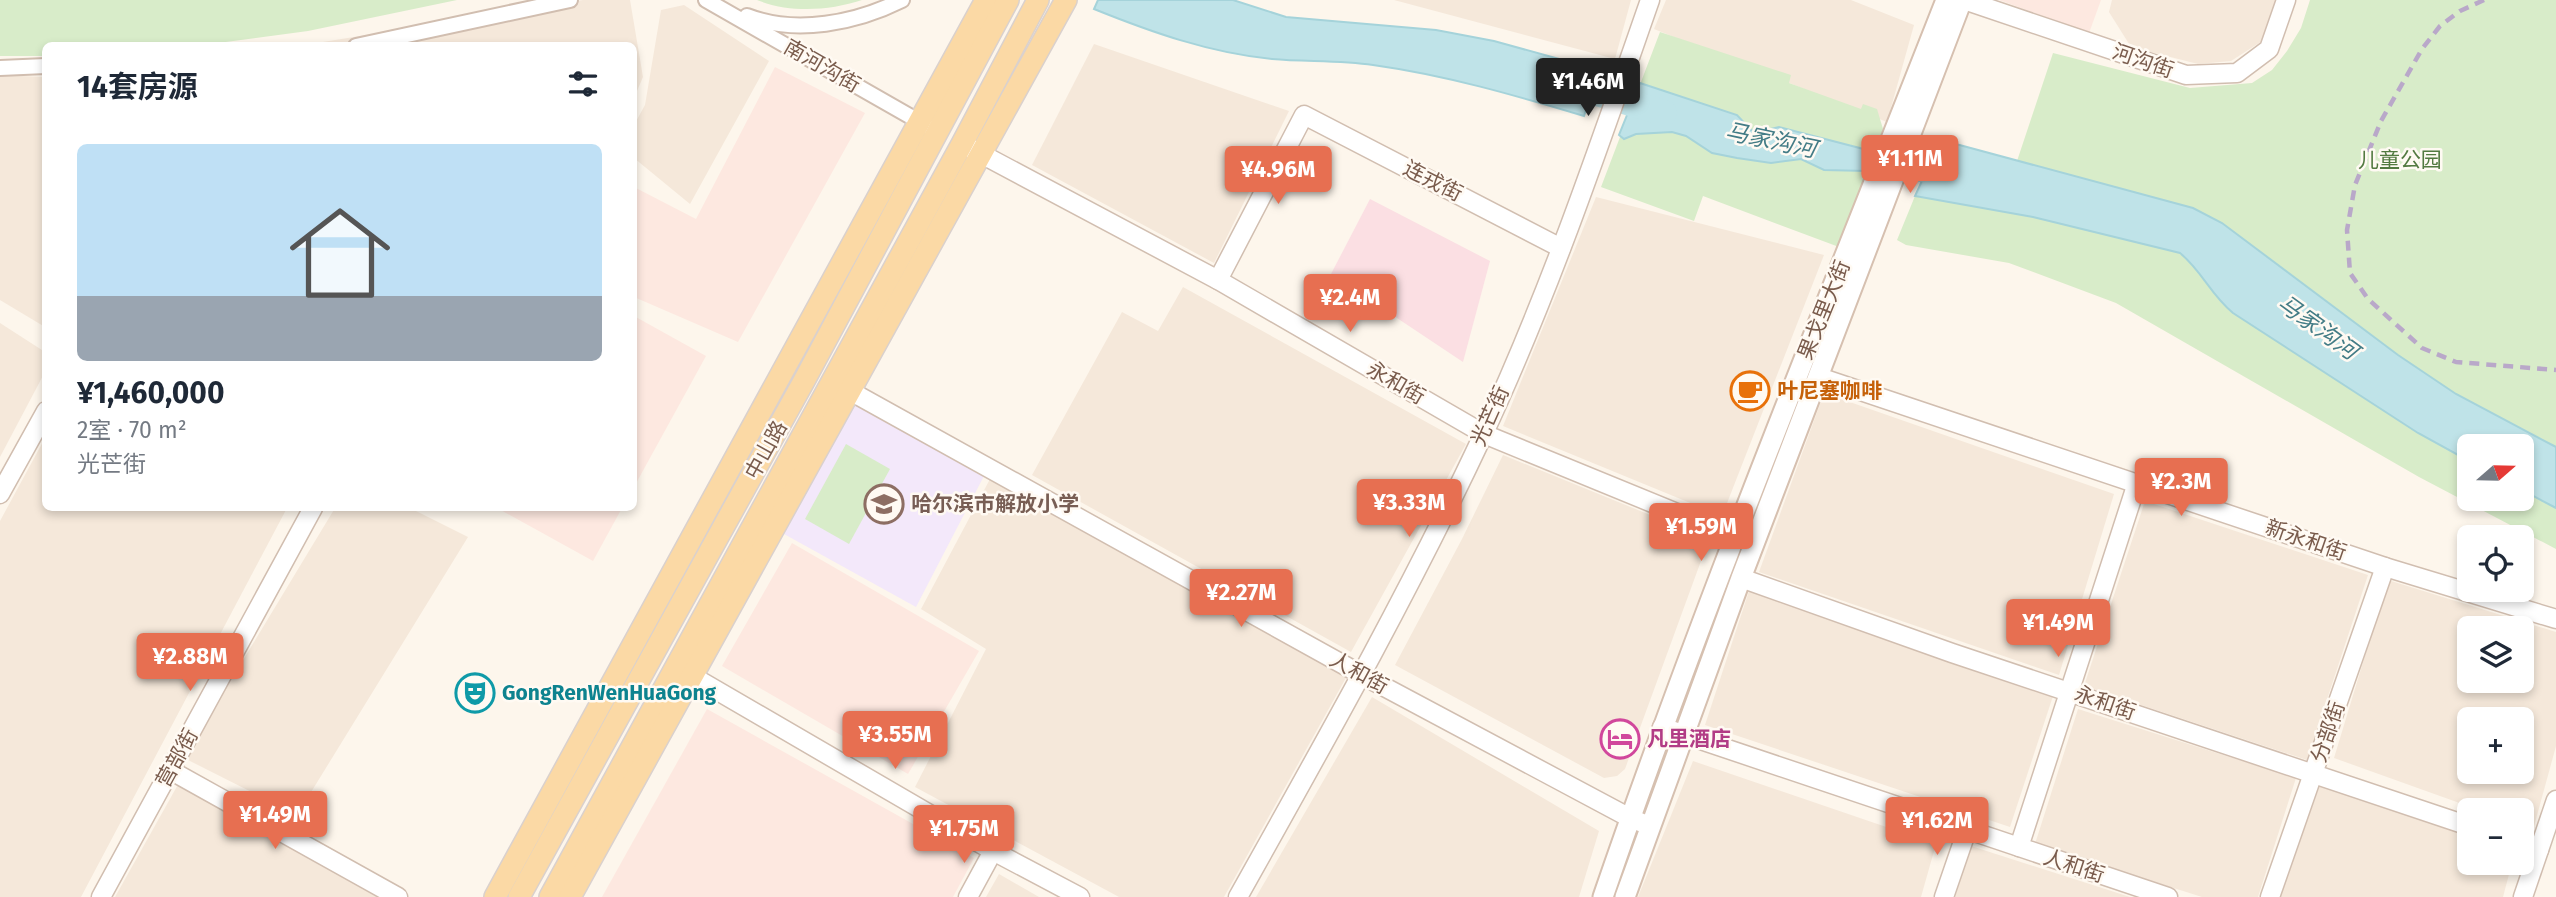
<!DOCTYPE html>
<html lang="zh">
<meta charset="utf-8">
<style>
:root{--surface:#fff;--page:#f6f6f7;--text:#1f2937;--muted:#747a83;--line:#e0e1e3;--accent:#e76f51}
body{margin:0;font-family:"Fira Sans","Noto Sans SC",sans-serif;background:var(--page);color:var(--text);height:100vh;display:flex;flex-direction:column;font-size:26px;white-space:nowrap}
*{box-sizing:border-box;margin:0}
p{font-size:23px;color:var(--muted)}
.icon{flex:none;width:38px;height:38px;fill:none;stroke:currentColor;stroke-width:2;stroke-linecap:round;stroke-linejoin:round}
.map{position:relative;flex:1;overflow:hidden}
.sheet{position:absolute;left:42px;top:42px;width:595px;height:469px;display:flex;flex-direction:column;background:var(--surface);border-radius:10px;box-shadow:0 4px 10px #0003}
.sheet>*{flex:none}
.needle{width:46px;rotate:70deg}
.buttons{position:absolute;left:2457px;top:434px;display:grid;gap:14px}
.buttons a{display:grid;place-items:center;width:77px;height:77px;border-radius:10px;background:var(--surface);box-shadow:0 4px 10px #0003;font-size:35px}
.price{position:absolute;translate:-50% -60px;padding:0 16px;border-radius:7px;background:var(--accent);color:#fff;font-size:23px;line-height:46px;filter:drop-shadow(0 2px 4px #0008)}
.price::after{content:'';position:absolute;left:50%;top:42px;width:21px;height:16px;margin-left:-10px;background:inherit;clip-path:polygon(0 0,100% 0,50% 100%)}
.price.active{background:#222;color:#fff}
ul{padding:0;list-style:none}
li{display:grid;align-content:center;gap:14px;height:371px;padding:0 35px}
li+li{border-top:2px solid var(--line)}
li span{display:grid;place-items:center;height:217px;border-radius:10px;color:#555}
li>.icon{margin-inline-start:auto}
span .icon{width:126px;height:126px;fill:#fffc;stroke-width:1}
li b{font-size:30px}
h2{display:flex;justify-content:space-between;align-items:center;height:84px;padding:0 35px;font-size:30px}
.map>svg:first-child{display:block}
.residential{fill:#f5e8da;fill-rule:evenodd}
.commercial{fill:#fde8e0}
.education{fill:#f3e8fa}
.medical{fill:#fbdfe3}
.green{fill:#d8ecc9}
.water{fill:#bfe3e8;stroke:#a5d3da;stroke-width:2}
.lines{fill:none;stroke-linecap:round;stroke-linejoin:round}
.river{stroke:#bfe3e8;stroke-width:26}
.minor-casing{stroke:#d1beb0;stroke-width:18}
.tertiary-casing{stroke:#d1beb0;stroke-width:21}
.secondary-casing{stroke:#d6c0b0;stroke-width:23}
.primary-casing{stroke:#dad1cd;stroke-width:24}
.minor{stroke:#fff;stroke-width:14}
.tertiary{stroke:#fff;stroke-width:18}
.secondary{stroke:#fff;stroke-width:19}
.primary{stroke:#fbd9a5;stroke-width:21}
.rail{stroke:#b9a8c9;stroke-width:4.5;stroke-dasharray:10 7;stroke-linecap:butt}
.labels{text-anchor:middle;stroke-width:5;stroke-linejoin:round;paint-order:stroke}
.street-label{font-size:21px;fill:#7a5c4d;stroke:#fffaf3}
.park-label{font-size:21px;fill:#537a41;stroke:#fffaf3}
.food-label{font-size:21px;font-weight:bold;fill:#c56008;stroke:#fffaf3;text-anchor:start}
.education-label{font-size:21px;font-weight:bold;fill:#785e54;stroke:#fffaf3;text-anchor:start}
.culture-label{font-size:21px;font-weight:bold;fill:#0d838f;stroke:#fffaf3;text-anchor:start}
.hotel-label{font-size:21px;font-weight:bold;fill:#b23c85;stroke:#fffaf3;text-anchor:start}
.water-label{font-size:23px;font-style:italic;fill:#437c86;stroke:#fffaf3}
</style>
<div class="map">
<svg width="2556" height="897" viewBox="0 0 2556 897">
<rect width="100%" height="100%" fill="#fdf6ec"/>
<g class="residential">
<polygon points="583,0 630,0 643,77 634,98 634,46 298,46"/>
<polygon points="1394,0 1631,0 1615,59"/>
<polygon points="1666,0 1851,0 1914,25 1887,122 1654,29"/>
<polygon points="2112,0 2276,0 2262,41 2231,61 2198,64 2131,47 2109,12"/>
<polygon points="684,5 769,61 690,204 634,158 634,125 645,105 661,10"/>
<polygon points="1094,44 1289,111 1214,263 1032,165"/>
<polygon points="0,75 45,77 45,327 0,300"/>
<polygon points="1596,197 1824,255 1722,516 1503,426"/>
<polygon points="1183,287 1466,444 1351,652 1032,475 1122,312 1158,331"/>
<polygon points="0,323 45,352 46,370 0,457"/>
<polygon points="1824,393 2114,494 2059,675 1759,572"/>
<polygon points="45,438 46,508 287,508 81,897 0,897 0,521"/>
<polygon points="1503,455 1709,539 1625,769 1617,776 1604,778 1395,665 1462,539"/>
<polygon points="990,479 1347,676 1224,897 1119,897 915,787 986,649 921,609"/>
<polygon points="2145,501 2368,575 2307,760 2084,686"/>
<polygon points="335,508 410,508 468,537 297,815 184,758"/>
<path d="M2388,580L2556,632V746L2533,830L2522,826V810H2479L2334,758ZM2469,628H2522V681H2469ZM2469,719H2522V772H2469Z"/>
<polygon points="1749,591 2054,693 2010,827 1705,725"/>
<polygon points="1372,697 1599,831 1579,897 1256,897"/>
<polygon points="2078,709 2296,778 2258,897 2202,897 2035,844"/>
<polygon points="1693,761 1936,844 1921,897 1638,897"/>
<polygon points="180,781 387,897 115,897"/>
<polygon points="2320,785 2469,836 2469,863 2512,863 2503,897 2280,897"/>
<polygon points="1971,846 2130,897 1955,897"/>
<polygon points="999,874 1039,897 986,897"/>
</g>
<g class="commercial">
<polygon points="1999,0 2101,0 2089,33"/>
<polygon points="775,67 865,113 738,342 634,297 634,187 696,219"/>
<polygon points="634,316 706,356 634,487"/>
<polygon points="497,508 622,508 593,561"/>
<polygon points="792,543 979,651 908,774 722,666"/>
<polygon points="707,709 974,858 953,897 602,897"/>
</g>
<polygon class="education" points="852,404 985,474 916,607 784,534"/>
<polygon class="medical" points="1370,199 1490,261 1463,362 1331,274"/>
<g class="green">
<polygon points="0,0 457,0 308,31 203,45 46,46 45,56 0,56"/>
<path d="M757,0H862C829,11 789,13 757,0Z"/>
<polygon points="2310,0 2556,0 2556,447 2456,394 2398,355 2222,223 2193,208 2017,161 2053,53 2190,88 2252,83 2272,70 2287,51 2301,28"/>
<polygon points="1660,32 1791,75 1789,83 1861,109 1863,104 1877,109 1883,129 1839,247 1703,196 1694,221 1601,187"/>
<path d="M1915,196L2033,217L2180,253C2202,271 2210,294 2233,313L2418,433L2469,461V499H2522V490L2556,508V549L2419,477L2116,303L2009,263L1906,245L1897,240Z"/>
<polygon points="846,444 890,469 849,544 805,519"/>
</g>
<g class="water">
<path d="M1098,0H1233L1286,17L1436,30L1494,41L1599,70L1584,116C1514,95 1445,75 1373,65C1339,60 1306,62 1272,59C1210,53 1151,32 1094,9Z"/>
<polygon points="1640,83 1737,115 1751,130 1758,132 1779,127 1875,152 1867,171 1824,170 1801,159 1771,163 1737,158 1712,153 1686,136 1672,132 1636,134 1624,139 1619,135"/>
<path d="M1941,140L2193,208L2222,223L2398,355L2456,394L2556,447V508L2522,490V446H2469V461L2418,433L2233,313C2210,294 2202,271 2180,253L2033,217L1915,196Z"/>
</g>
<g class="lines">
<g class="river">
<polyline points="1560,82 1664,113"/>
<polyline points="1876,161 1962,176"/>
</g>
<g class="minor-casing">
<g id="minor">
<polyline points="706,0 927,126"/>
<path d="M747,16C796,35 856,23 902,0"/>
<polyline points="356,46 570,0"/>
<polyline points="0,68 46,66"/>
</g>
</g>
<g class="tertiary-casing">
<g id="tertiary">
<polyline points="1964,0 2186,75 2237,73 2269,49 2286,0"/>
<polyline points="970,148 1218,280 1484,434 1733,536"/>
<polyline points="1218,280 1304,115 1561,248"/>
<polyline points="1819,377 2385,567 2556,619"/>
<polyline points="850,391 1362,675 1630,818 1650,826"/>
<polyline points="0,494 46,411"/>
<polyline points="1741,578 1952,653 2469,826"/>
<polyline points="692,676 993,851 1080,897"/>
<polyline points="1662,727 2168,897"/>
<polyline points="170,770 398,897"/>
<polyline points="2522,844 2539,850"/>
<polyline points="2019,847 2137,483"/>
<polyline points="101,897 313,508"/>
<polyline points="968,897 993,851"/>
<path d="M1238,897C1323,745 1409,593 1483,435C1549,294 1599,146 1650,0"/>
<polyline points="1944,897 1967,830"/>
<polyline points="2270,897 2385,567"/>
<polyline points="2523,897 2556,800"/>
</g>
</g>
<g class="secondary-casing">
<g id="secondary">
<path d="M1603,897C1707,594 1829,298 1946,0"/>
<polyline points="1625,897 1741,578 1962,0"/>
</g>
</g>
<g class="primary-casing">
<g id="primary">
<polyline points="495,897 986,0"/>
<polyline points="519,897 804,381 1008,0"/>
<polyline points="550,897 962,144 1038,0"/>
<polyline points="570,897 1066,0"/>
</g>
</g>
<use href="#minor" class="minor"/>
<use href="#tertiary" class="tertiary"/>
<use href="#secondary" class="secondary"/>
<use href="#primary" class="primary"/>
<polyline class="rail" points="2484,0 2460,11 2440,26 2422,49 2381,121 2355,185 2347,230 2350,273 2368,299 2422,348 2456,362 2556,370"/>
</g>
<defs>
<g id="cafe-ring" transform="scale(2.0125)"><circle r="9.5" fill="#fffaf3" stroke="#e8710a" stroke-width="1.5"/><path d="M-5.5-4.5H6V0H3Q3 3.5 0 3.5H-2.5Q-5.5 3.5-5.5 0ZM3-3.2v2h1.7v-2ZM-6 4.5H4V6H-6Z" fill="#e8710a"/></g>
<g id="school-ring" transform="scale(2.0125)"><circle r="9.5" fill="#fffaf3" stroke="#8d6e63" stroke-width="1.5"/><path d="M0-5L7-2L0 1L-7-2ZM-4 1L0 2.5L4 1V4Q0 6-4 4Z" fill="#8d6e63"/></g>
<g id="theatre-ring" transform="scale(2.0125)"><circle r="9.5" fill="#fffaf3" stroke="#0f9aa8" stroke-width="1.5"/><path d="M-5-5.5Q0-4 5-5.5V0Q5 5 0 6Q-5 5-5 0ZM-3.3-2.5H-1v1.5H-3.3ZM1-2.5H3.3v1.5H1ZM-2.8 1Q0 5.5 2.8 1Z" fill="#0f9aa8"/></g>
<g id="hotel-ring" transform="scale(2.0125)"><circle r="9.5" fill="#fffaf3" stroke="#d1479c" stroke-width="1.5"/><path d="M-6-4.5h1.5V1H6V5H4.5V3h-9V5H-6ZM-4 0a1.8 1.8 0 1 1 3.6 0ZM.5 0V-2.5h3Q6-2.5 6 0Z" fill="#d1479c"/></g>
</defs>
<g fill-rule="evenodd">
<use href="#cafe-ring" x="1750" y="391"/>
<use href="#school-ring" x="884" y="504"/>
<use href="#theatre-ring" x="475" y="693"/>
<use href="#hotel-ring" x="1620" y="739"/>
</g>
<g class="labels">
<g class="street-label">
<text transform="translate(2143 61) rotate(19)" y="7">河沟街</text>
<text transform="translate(822 66) rotate(30)" y="7">南河沟街</text>
<text transform="translate(1433 181) rotate(27)" y="7">连戎街</text>
<text transform="translate(1824 310) rotate(-68)" y="7">果戈里大街</text>
<text transform="translate(1396 383) rotate(30)" y="7">永和街</text>
<text transform="translate(1490 416) rotate(-66)" y="7">光芒街</text>
<text transform="translate(766 450) rotate(-61)" y="7">中山路</text>
<text transform="translate(2306 540) rotate(19)" y="7">新永和街</text>
<text transform="translate(1359 673) rotate(29)" y="7">人和街</text>
<text transform="translate(2105 703) rotate(19)" y="7">永和街</text>
<text transform="translate(2328 732) rotate(-71)" y="7">分部街</text>
<text transform="translate(177 758) rotate(-61)" y="7">营部街</text>
<text transform="translate(2074 866) rotate(18)" y="7">人和街</text>
</g>
<g class="park-label">
<text x="2400" y="167">儿童公园</text>
</g>
<g class="food-label">
<text x="1777" y="398">叶尼塞咖啡</text>
</g>
<g class="education-label">
<text x="911" y="511">哈尔滨市解放小学</text>
</g>
<g class="culture-label">
<text x="502" y="700">GongRenWenHuaGong</text>
</g>
<g class="hotel-label">
<text x="1647" y="746">凡里酒店</text>
</g>
<g class="water-label">
<text transform="translate(1771 140) rotate(12)" y="8">马家沟河</text>
<text transform="translate(2318 327) rotate(36)" y="8">马家沟河</text>
</g>
</g>
</svg>
<div class="buttons">
<a><svg class="needle" viewBox="-14 -14 28 28"><path d="M0-13l5 13h-10z" fill="#e53935"/><path d="M0 13l5-13h-10z" fill="#747a83"/></svg></a>
<a><svg class="icon" aria-label="locate" viewBox="0 0 24 24"><circle cx="12" cy="12" r="6"/><path d="M12 2v4M12 18v4M2 12h4M18 12h4"/></svg></a>
<a><svg class="icon" aria-label="layers" viewBox="0 0 24 24"><path d="M12 4l9 5-9 5-9-5zM3 14l9 5 9-5"/></svg></a>
<a>+</a>
<a>−</a>
</div>
<b class="price active" style="left:1588px;top:118px">¥1.46M</b>
<b class="price" style="left:1910px;top:195px">¥1.11M</b>
<b class="price" style="left:1278px;top:206px">¥4.96M</b>
<b class="price" style="left:1350px;top:334px">¥2.4M</b>
<b class="price" style="left:2181px;top:518px">¥2.3M</b>
<b class="price" style="left:1409px;top:539px">¥3.33M</b>
<b class="price" style="left:1701px;top:563px">¥1.59M</b>
<b class="price" style="left:1241px;top:629px">¥2.27M</b>
<b class="price" style="left:2058px;top:659px">¥1.49M</b>
<b class="price" style="left:190px;top:693px">¥2.88M</b>
<b class="price" style="left:895px;top:771px">¥3.55M</b>
<b class="price" style="left:275px;top:851px">¥1.49M</b>
<b class="price" style="left:1937px;top:857px">¥1.62M</b>
<b class="price" style="left:964px;top:865px">¥1.75M</b>
<section class="sheet">
<h2>14套房源<svg class="icon" aria-label="filters" viewBox="0 0 24 24"><path d="M4 7h16M4 17h16"/><circle cx="9" cy="7" r="2"/><circle cx="15" cy="17" r="2"/></svg></h2>
<ul>
<li><span style="background:linear-gradient(#bfe0f5 70%,#9aa5b1 0)"><svg class="icon" aria-label="home" viewBox="0 0 24 24"><path d="M3 11l9-7 9 7M6 9v11h12V9"/></svg></span><div><b>¥1,460,000</b><p>2室 · 70 m²</p><p>光芒街</p></div></li>
</ul>
</section>
</div>
